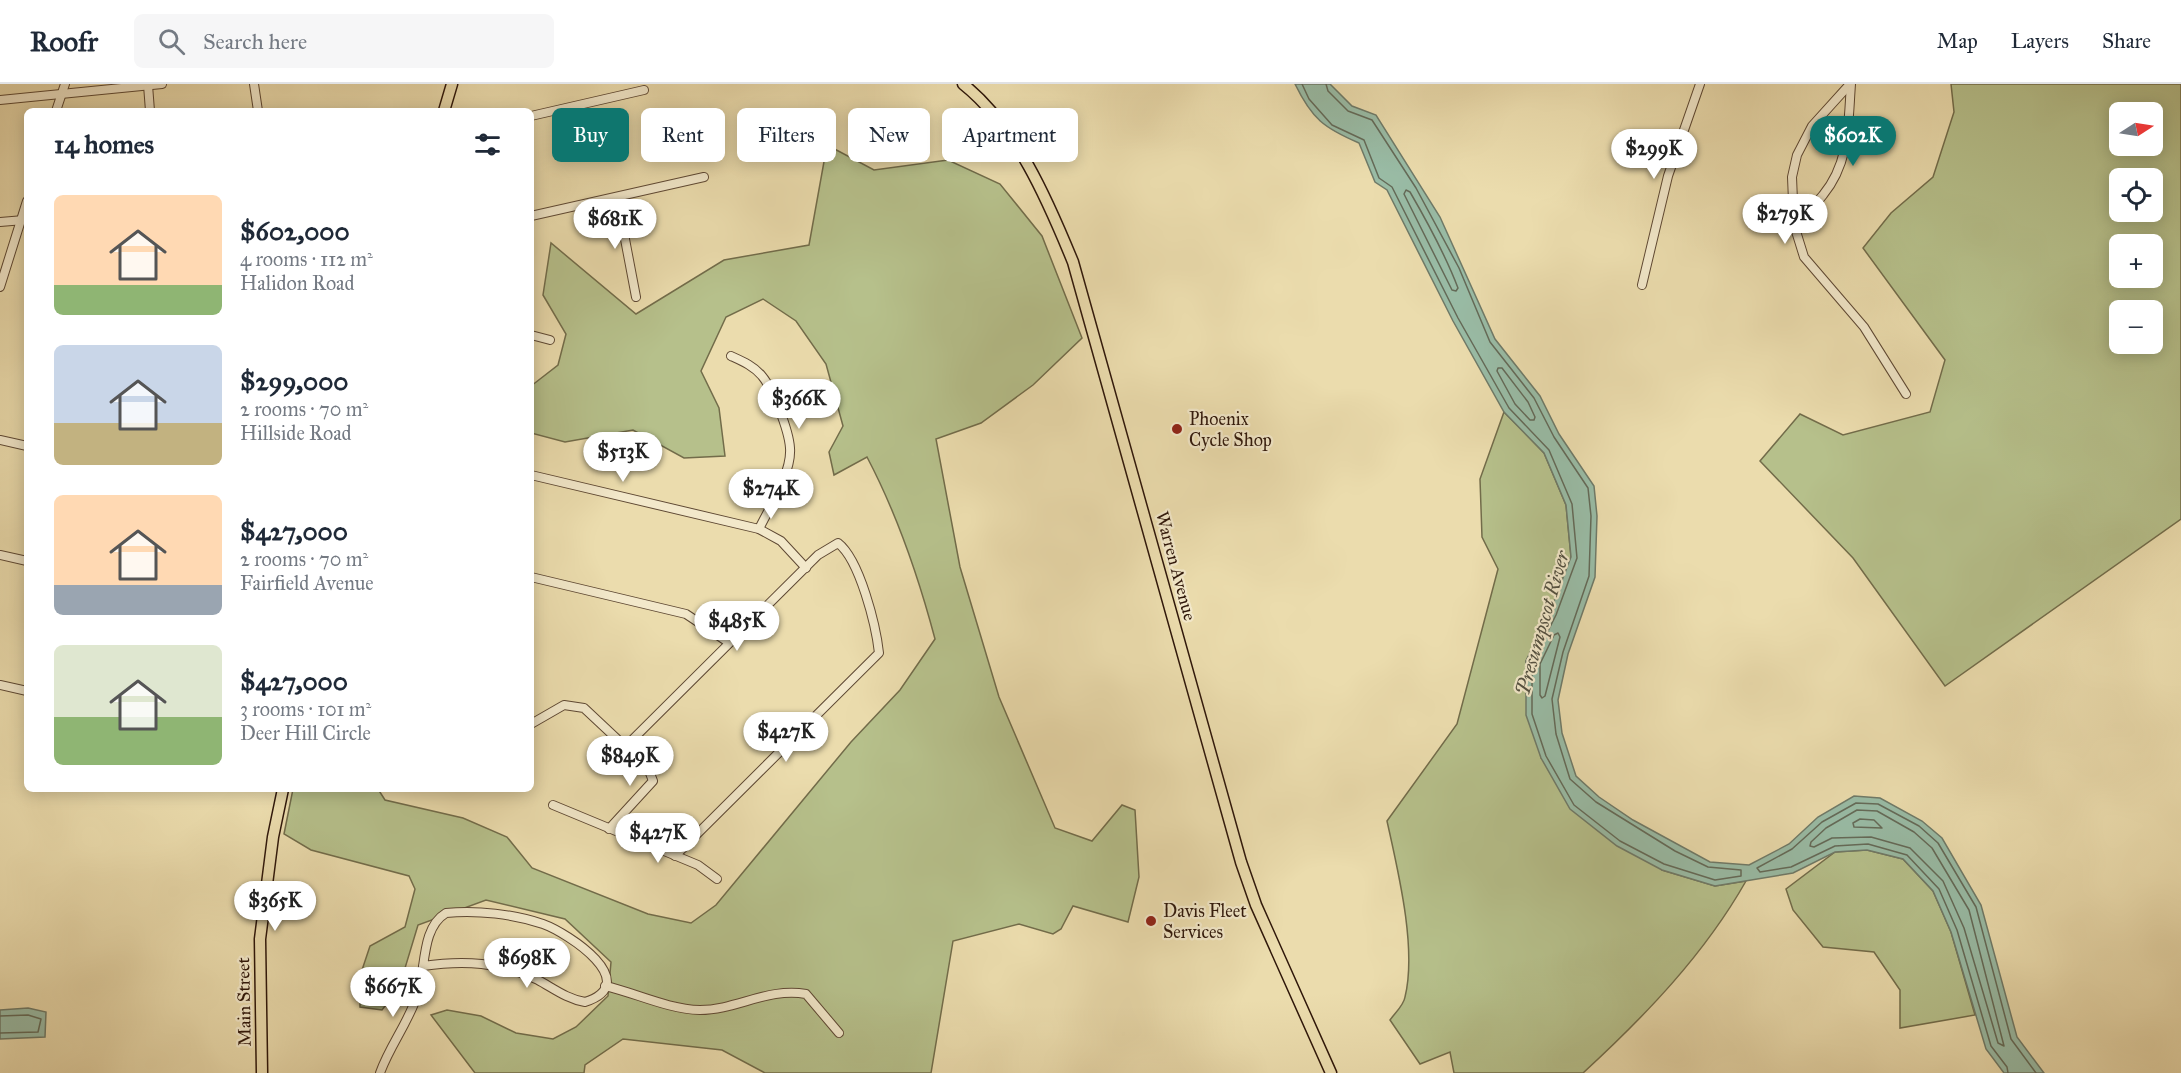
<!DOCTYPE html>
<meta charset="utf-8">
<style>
:root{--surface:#fff;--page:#f6f6f7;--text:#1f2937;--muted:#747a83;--line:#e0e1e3;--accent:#0f766e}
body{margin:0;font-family:"IM FELL Great Primer",serif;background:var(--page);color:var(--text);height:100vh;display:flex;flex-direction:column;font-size:22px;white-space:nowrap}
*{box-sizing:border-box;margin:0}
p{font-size:20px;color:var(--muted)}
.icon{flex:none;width:33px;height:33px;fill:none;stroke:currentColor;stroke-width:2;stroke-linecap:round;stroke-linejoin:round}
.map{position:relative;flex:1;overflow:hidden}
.sheet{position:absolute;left:24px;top:24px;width:510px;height:684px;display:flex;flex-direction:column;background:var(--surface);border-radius:9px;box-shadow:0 3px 15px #0003}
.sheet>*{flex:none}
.hud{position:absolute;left:552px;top:24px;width:570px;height:54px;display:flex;gap:12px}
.needle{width:39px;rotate:78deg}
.fabs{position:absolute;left:2109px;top:18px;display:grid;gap:12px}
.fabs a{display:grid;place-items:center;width:54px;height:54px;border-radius:9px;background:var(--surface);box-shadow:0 3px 15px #0003;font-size:30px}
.price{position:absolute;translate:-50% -51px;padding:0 14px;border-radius:21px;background:#fff;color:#222;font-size:20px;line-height:39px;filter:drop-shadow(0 2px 3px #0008)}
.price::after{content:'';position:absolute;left:50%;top:36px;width:18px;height:14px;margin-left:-9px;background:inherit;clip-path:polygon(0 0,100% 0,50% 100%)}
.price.on{background:var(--accent);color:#fff}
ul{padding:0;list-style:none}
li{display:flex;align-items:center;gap:18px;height:150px;padding:0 30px}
li span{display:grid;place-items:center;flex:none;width:168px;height:120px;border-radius:9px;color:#555}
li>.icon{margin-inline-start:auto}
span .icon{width:72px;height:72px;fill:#fffc;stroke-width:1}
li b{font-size:26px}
h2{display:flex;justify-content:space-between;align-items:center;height:72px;padding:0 30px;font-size:26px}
.chip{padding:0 21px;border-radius:9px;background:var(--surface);box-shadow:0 3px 15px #0003;font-size:21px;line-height:54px}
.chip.on{background:var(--accent);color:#fff}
header{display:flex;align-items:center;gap:36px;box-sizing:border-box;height:84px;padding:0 30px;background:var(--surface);border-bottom:2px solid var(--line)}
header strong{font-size:28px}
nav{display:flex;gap:33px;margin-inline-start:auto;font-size:21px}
.search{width:420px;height:54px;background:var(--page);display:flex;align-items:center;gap:15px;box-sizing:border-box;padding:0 21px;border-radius:9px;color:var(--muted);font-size:22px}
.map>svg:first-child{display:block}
.green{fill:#b6c08b;stroke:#726c4a;stroke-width:1.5;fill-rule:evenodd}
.water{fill:#99bca6;stroke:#6f7a68;stroke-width:1.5}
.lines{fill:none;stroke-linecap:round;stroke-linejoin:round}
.shore{stroke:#646a58;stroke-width:1.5}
.minor-casing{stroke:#5e4833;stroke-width:10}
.major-casing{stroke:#2f170a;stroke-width:13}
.minor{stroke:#f2e8ca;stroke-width:8}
.major{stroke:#ebdcad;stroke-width:10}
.poi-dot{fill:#8f2418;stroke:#f2e8ca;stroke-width:2}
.labels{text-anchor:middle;stroke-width:4.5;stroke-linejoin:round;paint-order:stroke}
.poi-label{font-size:18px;fill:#2f170a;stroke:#f2e8ca;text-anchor:start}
.street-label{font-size:18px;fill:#2f170a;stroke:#f2e8ca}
.water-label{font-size:20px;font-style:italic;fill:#545141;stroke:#f2e8ca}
</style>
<header>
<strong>Roofr</strong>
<div class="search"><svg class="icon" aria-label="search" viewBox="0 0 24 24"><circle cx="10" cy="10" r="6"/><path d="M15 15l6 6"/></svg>Search here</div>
<nav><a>Map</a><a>Layers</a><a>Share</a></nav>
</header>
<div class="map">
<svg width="2181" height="989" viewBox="0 0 2181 989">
<rect width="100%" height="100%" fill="#ebdcad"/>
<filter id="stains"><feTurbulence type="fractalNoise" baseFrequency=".00333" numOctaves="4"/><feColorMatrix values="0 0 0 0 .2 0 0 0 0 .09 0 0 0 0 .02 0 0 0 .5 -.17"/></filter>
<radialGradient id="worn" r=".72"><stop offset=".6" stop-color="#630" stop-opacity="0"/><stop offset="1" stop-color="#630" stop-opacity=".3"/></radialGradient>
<g class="green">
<path d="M1951,0H2181V435L1945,602L1853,474L1760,377L1800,330L1843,351L1930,328L1945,276L1863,164L1891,129L1933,93L1954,28ZM2120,28H2152V62H2120ZM2120,94H2152V128H2120ZM2152,160V194H2120V160ZM2120,226H2152V260H2120Z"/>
<path d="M827,61L874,86L948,76L1000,100L1042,152L1082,254L1033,301L981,339L936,355L960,483L999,613L1055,744L1092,757L1122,721L1135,726L1139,793L1128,838L1073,822L1061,845L1053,850L1019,840L953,857L931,989H765L722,966L623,955L585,981L584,989H475L431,931L447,926L481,932L516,949L553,955L576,943L608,912L611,878L565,835L486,816L418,841L399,904L382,926L360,923V892L370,862L405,843L415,805L409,792L311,766L284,750L293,705H378L385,716L463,734L507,753L532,784L648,830L691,839L716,821L851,658L900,606L935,555C918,491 898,432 867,373L834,391L829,368L843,342L826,280L796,237L763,215L726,233L701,287L719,324L725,372L684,374L633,346L565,358L531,349V302L558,281L566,250L543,211L551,159L636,230L724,176L809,161Z"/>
<path d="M1504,328L1544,369L1566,421L1571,473L1550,528L1526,577L1541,674L1662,786L1715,802L1746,797C1704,871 1645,932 1583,989H1454L1450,968L1420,980L1390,936C1395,929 1404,921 1405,913C1417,864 1398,787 1387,737L1457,640L1498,485L1482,453L1480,395Z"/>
<polygon points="1867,766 1903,775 1933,807 1951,848 1975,931 1900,944 1900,906 1874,868 1823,863 1793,826 1786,805 1835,768"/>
</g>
<g class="water">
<path d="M1295,0H1330L1352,22L1376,31L1440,133L1495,255L1540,312L1559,350L1594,402L1597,432L1595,493L1568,570L1558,616L1562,649L1576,692L1599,713L1633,736L1710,778L1749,781L1789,760L1818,733L1854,712L1880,714L1922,737L1942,754L1981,821L2017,953L2044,989H2004L1986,965L1951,848L1933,807L1903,775L1867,766L1835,768L1793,789L1715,802L1662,786L1617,762L1570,725L1541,674L1526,631V577L1550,528L1571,473L1566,421L1544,369L1504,328L1453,237L1387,106L1375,98L1359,59C1324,44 1312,35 1295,0Z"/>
<polygon points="28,924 46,928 45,953 0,955 0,926"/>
</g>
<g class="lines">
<g class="shore">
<polyline points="1302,0 1309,15 1332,41 1364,56 1379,94 1392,103 1458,234 1509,324 1549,366 1572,420 1577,474 1556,531 1532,579 1532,630 1546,672 1574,721 1620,757 1664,780 1715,796 1741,792 1741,786 1708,783 1675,767 1596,718 1570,695 1556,650 1552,615 1563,568 1589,492 1591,432 1588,404 1554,353 1534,314 1490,258 1459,184 1416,104 1372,36 1348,27 1328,7 1326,0"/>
<path d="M1406,106L1410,108C1428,139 1445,170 1458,204L1456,207L1452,206L1404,110Z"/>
<polygon points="1498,284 1502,284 1528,318 1535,333 1534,336 1530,336 1515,320 1497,287"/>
<polygon points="1558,549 1560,553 1545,612 1542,614 1540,611 1540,580 1554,551"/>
<polygon points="1857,726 1877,727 1914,748 1932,764 1969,826 2004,962 1998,959 1964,844 1943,797 1910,764 1871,753 1832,754 1814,763 1810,762 1811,758 1826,744"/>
<polygon points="1860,735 1874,736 1882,744 1854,743 1853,739"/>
<polyline points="0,932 28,931 41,935 38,948 0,949"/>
<polyline points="2008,989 2007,983 1991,962 1957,846 1939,805 1907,771 1868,760 1835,762 1791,783 1760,788 1757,784 1792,765 1822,738 1856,719 1878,720 1919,742 1938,759 1976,823 2011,955 2036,989"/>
</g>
<g class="minor-casing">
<g id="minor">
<polyline points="254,0 258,27"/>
<polyline points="1850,0 1812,42 1797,71 1792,93 1793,117 1797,129 1795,144 1804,173 1864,243 1906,310"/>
<polyline points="148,1 150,27"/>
<polyline points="0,16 162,0"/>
<polyline points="56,27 65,0"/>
<polyline points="531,32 644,6"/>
<polyline points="617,113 636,213"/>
<path d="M1797,129C1808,128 1817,119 1823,111C1850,78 1848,40 1851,0"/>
<polyline points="531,132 704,93"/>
<polyline points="0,138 24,136"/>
<polyline points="1642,201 1668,92 1700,0"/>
<polyline points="0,203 27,117"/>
<polyline points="531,251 550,256"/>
<path d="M731,272C742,277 754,282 762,292C773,305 789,347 790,364C792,389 769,424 759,445"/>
<polyline points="0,356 27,362"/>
<polyline points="531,391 759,445 781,457 806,484"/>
<polyline points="0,471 27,477"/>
<polyline points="531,493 686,530 728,558"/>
<polyline points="0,601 27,607"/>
<polyline points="531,640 564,621 584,624 648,684 653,697 609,745"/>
<path d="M627,661L818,471L838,459C860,476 876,542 879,569L675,772"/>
<polyline points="553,721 698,781 717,795"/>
<path d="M605,902C636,909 667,925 700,926C736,926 769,903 806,910L839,949"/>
<path d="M380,989C390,961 409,938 418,909C426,884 421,844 446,829C477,826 514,830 543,840C568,849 644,899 585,918C567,915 553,904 538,896C500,878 464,876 423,882"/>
</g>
</g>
<g class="major-casing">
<g id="major">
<path d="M963,0C1016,42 1048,117 1073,178L1241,778L1256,821L1331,989"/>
<polyline points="444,27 452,0"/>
<polyline points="262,989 260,855 273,753 283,705"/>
</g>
</g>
<use href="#minor" class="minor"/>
<use href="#major" class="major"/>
</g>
<g class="poi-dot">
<circle cx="1177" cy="345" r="6"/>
<circle cx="1151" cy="837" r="6"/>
</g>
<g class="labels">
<g class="poi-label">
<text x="1189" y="341">Phoenix<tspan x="1189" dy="21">Cycle Shop</tspan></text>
<text x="1163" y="833">Davis Fleet<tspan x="1163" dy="21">Services</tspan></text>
</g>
<g class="street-label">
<text transform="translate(1176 482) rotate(75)" y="6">Warren Avenue</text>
<text transform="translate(244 918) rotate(-91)" y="6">Main Street</text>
</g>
<g class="water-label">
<text transform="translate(1542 539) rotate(-74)" y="7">Presumpscot River</text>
</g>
</g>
<rect width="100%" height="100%" filter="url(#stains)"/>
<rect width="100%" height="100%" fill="url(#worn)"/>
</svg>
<div class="fabs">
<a><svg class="needle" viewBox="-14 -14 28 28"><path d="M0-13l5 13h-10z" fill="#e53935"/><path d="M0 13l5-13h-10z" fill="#747a83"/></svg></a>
<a><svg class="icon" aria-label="locate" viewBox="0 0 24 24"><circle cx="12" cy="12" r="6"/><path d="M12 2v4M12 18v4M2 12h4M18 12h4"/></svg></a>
<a>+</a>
<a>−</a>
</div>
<b class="price on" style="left:1853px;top:83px">$602K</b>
<b class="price" style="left:1654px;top:96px">$299K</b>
<b class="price" style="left:1785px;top:161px">$279K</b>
<b class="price" style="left:615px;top:166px">$681K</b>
<b class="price" style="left:799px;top:346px">$366K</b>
<b class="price" style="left:623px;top:399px">$513K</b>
<b class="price" style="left:771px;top:436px">$274K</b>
<b class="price" style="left:737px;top:568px">$485K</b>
<b class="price" style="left:786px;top:679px">$427K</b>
<b class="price" style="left:630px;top:703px">$849K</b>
<b class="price" style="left:658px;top:780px">$427K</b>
<b class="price" style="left:275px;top:848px">$365K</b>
<b class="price" style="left:527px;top:905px">$698K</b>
<b class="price" style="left:393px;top:934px">$667K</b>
<div class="hud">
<a class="chip on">Buy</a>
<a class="chip">Rent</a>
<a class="chip">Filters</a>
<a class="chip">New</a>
<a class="chip">Apartment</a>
</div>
<section class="sheet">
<h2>14 homes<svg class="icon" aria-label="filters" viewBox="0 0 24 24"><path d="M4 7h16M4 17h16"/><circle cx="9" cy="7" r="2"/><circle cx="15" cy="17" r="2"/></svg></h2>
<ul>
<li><span style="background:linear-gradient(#ffd9b3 75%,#8fb573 0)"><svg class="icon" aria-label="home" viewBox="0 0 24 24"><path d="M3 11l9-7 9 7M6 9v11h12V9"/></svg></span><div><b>$602,000</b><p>4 rooms · 112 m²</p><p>Halidon Road</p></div></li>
<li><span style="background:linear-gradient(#c9d6e8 65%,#c2b280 0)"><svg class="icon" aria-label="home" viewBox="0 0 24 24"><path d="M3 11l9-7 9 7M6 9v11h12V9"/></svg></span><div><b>$299,000</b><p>2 rooms · 70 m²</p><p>Hillside Road</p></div></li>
<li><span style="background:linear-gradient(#ffd9b3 75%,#9aa5b1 0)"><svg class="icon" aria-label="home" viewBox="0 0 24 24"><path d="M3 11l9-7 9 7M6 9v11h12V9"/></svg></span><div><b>$427,000</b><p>2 rooms · 70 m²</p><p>Fairfield Avenue</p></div></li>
<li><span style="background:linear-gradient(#dfe7d0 60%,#8fb573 0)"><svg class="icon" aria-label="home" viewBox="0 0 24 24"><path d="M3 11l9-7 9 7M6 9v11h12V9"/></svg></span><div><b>$427,000</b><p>3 rooms · 101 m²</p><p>Deer Hill Circle</p></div></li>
</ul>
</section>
</div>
